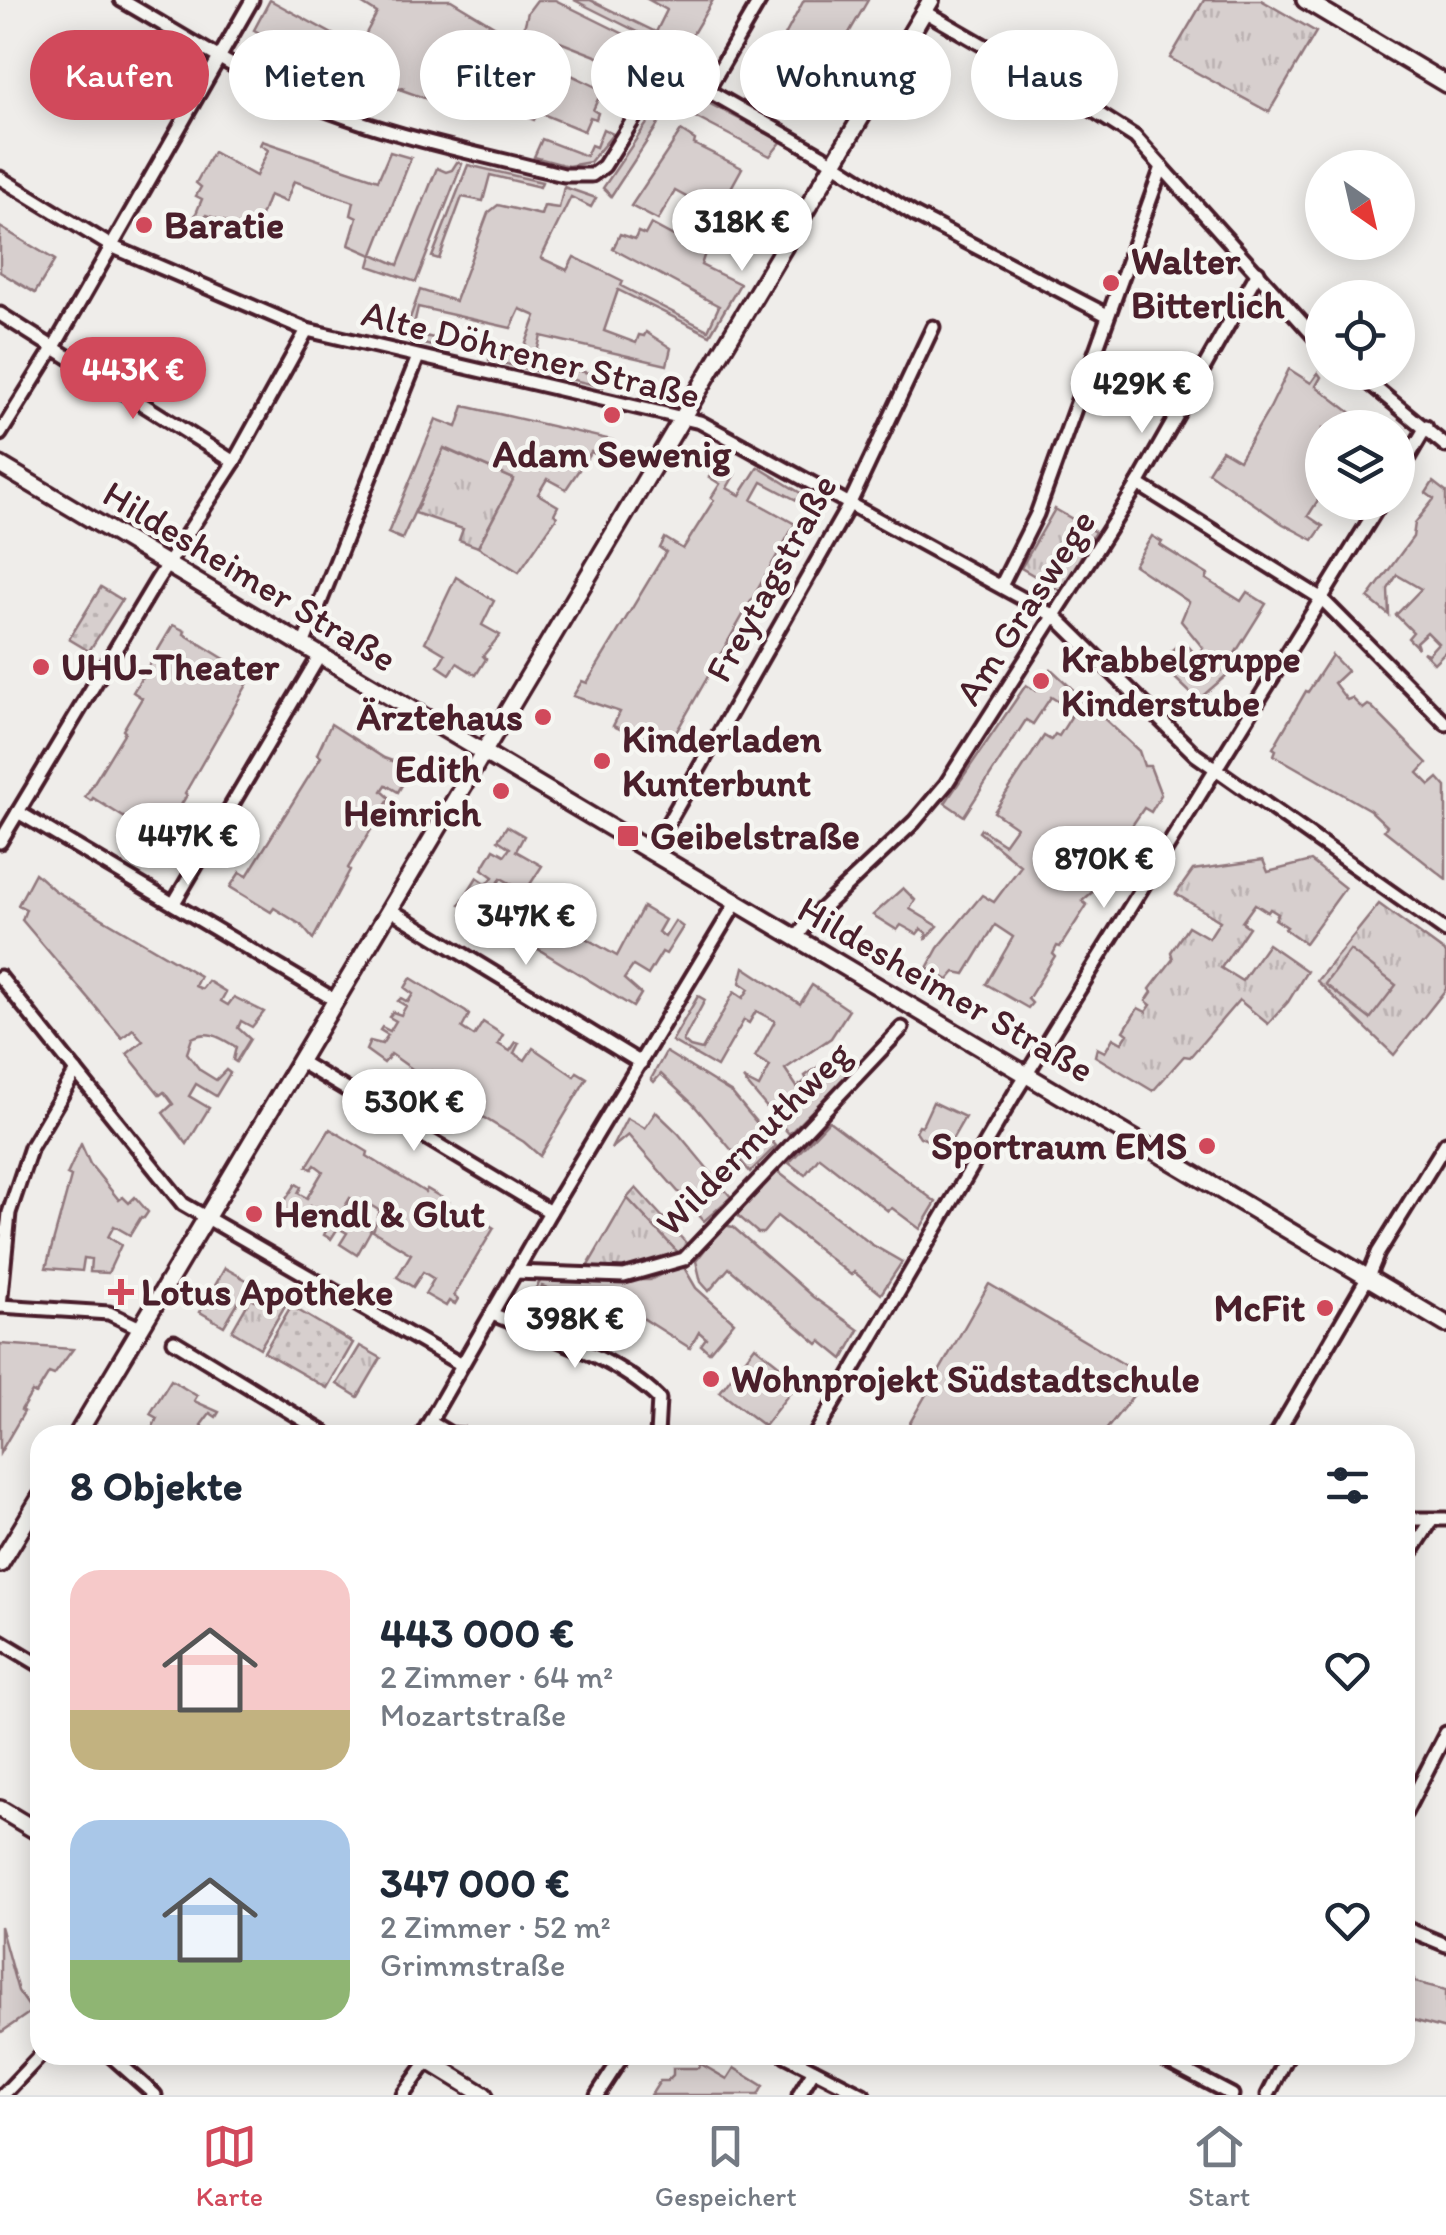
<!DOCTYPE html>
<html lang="de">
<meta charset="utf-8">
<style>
:root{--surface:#fff;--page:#f6f6f7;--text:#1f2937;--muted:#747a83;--line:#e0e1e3;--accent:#d1495b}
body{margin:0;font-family:Itim,sans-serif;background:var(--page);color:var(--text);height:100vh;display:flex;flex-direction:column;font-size:38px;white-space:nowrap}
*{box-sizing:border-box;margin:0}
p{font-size:32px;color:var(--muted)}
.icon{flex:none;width:55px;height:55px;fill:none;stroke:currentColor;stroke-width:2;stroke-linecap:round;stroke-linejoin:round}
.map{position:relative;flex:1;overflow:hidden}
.details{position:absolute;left:30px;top:1425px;width:1385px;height:640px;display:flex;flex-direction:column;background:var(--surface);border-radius:30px;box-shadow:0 5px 25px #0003}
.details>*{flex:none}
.hud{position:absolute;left:30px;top:30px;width:1388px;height:90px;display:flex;gap:20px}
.needle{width:65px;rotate:146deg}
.tools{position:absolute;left:1305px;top:150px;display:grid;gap:20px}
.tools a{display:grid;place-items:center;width:110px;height:110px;border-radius:50%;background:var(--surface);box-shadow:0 5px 25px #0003;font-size:50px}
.price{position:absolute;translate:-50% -85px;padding:0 22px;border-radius:35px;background:#fff;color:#222;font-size:32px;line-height:65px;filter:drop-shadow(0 2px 5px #0008)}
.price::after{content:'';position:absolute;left:50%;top:60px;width:30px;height:22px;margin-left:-15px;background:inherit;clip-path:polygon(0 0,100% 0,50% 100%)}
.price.on{background:var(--accent);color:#fff}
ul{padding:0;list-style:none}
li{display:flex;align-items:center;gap:30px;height:250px;padding:0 40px}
li span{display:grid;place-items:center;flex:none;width:280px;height:200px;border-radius:30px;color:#555}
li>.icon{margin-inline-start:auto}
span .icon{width:120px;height:120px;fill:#fffc;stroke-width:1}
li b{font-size:42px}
h2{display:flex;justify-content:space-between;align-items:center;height:120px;padding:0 40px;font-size:42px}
.chip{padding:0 35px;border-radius:45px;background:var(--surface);box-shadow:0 5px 25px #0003;font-size:35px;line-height:90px}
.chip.on{background:var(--accent);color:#fff}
.dock{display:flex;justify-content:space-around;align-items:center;height:140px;border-top:2px solid var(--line);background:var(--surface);font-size:28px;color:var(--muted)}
.dock a{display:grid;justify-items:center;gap:5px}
.dock .on{color:var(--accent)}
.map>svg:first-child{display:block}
.grass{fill:url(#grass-dots);stroke:#90777c;stroke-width:2.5}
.park{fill:url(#park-tufts);stroke:#90777c;stroke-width:2.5}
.garden{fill:#d7cfce;stroke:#90777c;stroke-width:2.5}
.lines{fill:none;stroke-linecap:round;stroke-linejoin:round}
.street-casing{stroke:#4a1f2b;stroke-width:19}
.secondary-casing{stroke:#4a1f2b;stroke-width:22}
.street{stroke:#f6f6f2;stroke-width:11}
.secondary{stroke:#f6f6f2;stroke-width:15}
.poi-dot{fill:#d1495b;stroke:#f6f6f2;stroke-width:4}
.labels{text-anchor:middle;stroke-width:9;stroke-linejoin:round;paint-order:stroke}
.poi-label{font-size:38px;font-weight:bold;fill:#4a1f2b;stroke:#f6f6f2;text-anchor:start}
.street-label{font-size:38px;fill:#4a1f2b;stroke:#f6f6f2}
</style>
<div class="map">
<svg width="1446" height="2095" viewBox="0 0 1446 2095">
<defs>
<pattern id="grass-dots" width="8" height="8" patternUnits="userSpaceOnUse" patternTransform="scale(2.5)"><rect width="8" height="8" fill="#d7cfce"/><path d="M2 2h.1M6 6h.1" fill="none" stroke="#bab1b1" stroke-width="1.8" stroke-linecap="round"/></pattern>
<pattern id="park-tufts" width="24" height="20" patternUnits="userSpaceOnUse" patternTransform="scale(2.5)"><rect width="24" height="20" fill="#d7cfce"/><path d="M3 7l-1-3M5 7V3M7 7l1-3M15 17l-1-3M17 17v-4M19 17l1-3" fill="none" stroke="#bab1b1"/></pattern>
</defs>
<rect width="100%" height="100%" fill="#efedea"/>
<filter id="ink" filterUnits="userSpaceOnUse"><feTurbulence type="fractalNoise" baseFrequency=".01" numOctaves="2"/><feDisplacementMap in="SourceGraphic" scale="20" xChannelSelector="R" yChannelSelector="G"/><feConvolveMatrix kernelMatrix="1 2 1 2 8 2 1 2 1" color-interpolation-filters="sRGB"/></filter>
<g filter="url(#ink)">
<g class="grass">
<polygon points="101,587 122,600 89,651 69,639"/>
<polygon points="636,1188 687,1244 684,1259 627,1198"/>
<polygon points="291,1306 353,1343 327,1388 264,1352"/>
</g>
<g class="park">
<polygon points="1204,0 1261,0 1316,32 1269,112 1170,58"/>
<polygon points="443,448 514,479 478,547 459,540 463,529 415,513"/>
<polygon points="1055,509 1095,532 1061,591 1021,568"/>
<polygon points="1263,860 1268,872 1311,861 1345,888 1305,943 1285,929 1287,927 1275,919 1278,914 1270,909 1268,912 1255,904 1242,922 1249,927 1221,968 1242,981 1268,944 1307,971 1288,1002 1268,1024 1239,1000 1190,1057 1184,1056 1153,1091 1095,1056 1097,1048 1105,1052 1113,1038 1122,1043 1128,1034 1124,1031 1138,1008 1146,1012 1151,1005 1146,1001 1152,992 1150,989 1173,959 1171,952 1188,926 1209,938 1220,921 1176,894 1193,870"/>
<polygon points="1379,904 1446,953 1446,989 1394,1055 1317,981"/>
<polygon points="627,1198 684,1259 624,1276 583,1274"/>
<polygon points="263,1290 286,1304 260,1348 232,1331 251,1298 257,1301"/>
<polygon points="360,1346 381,1358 358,1397 337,1384"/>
</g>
<g class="garden">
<polygon points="270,0 358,48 377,13 356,0 451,0 502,31 499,36 507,41 497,67 481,61 465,102 432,88 427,99 402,90 403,88 399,89 353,72 351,75 339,71 337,75 332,74 331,80 324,76 330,63 326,62 324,66 254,30"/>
<polygon points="537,0 555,0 642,43 611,62 524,28 528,12"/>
<polygon points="574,0 590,0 656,32 667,10 649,0 713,0 685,47 657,32 652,39"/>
<polygon points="804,0 868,0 812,97 766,71"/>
<polygon points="515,54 565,72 630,103 625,107 598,99 593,110 598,113 596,119 590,117 584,131 538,112 534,120 514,112 524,87 503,78"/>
<polygon points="671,88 679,88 782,141 770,156 691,115 692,112 674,100 611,196 603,188"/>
<polygon points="603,129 613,134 590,162 568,166 534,157 542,139 586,156 591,145 596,147"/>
<polygon points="681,131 695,140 694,144 742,168 720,208 772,233 769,237 762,238 675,191 658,220 631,206"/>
<polygon points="262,141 378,180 390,152 411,158 373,254 398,265 437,168 446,172 452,170 457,162 462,164 416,282 369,266 372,255 349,245 357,218 351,215 354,202 294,181 286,202 269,195 255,232 206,215 203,220 195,216 202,199 196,196 201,187 196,183 213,152 256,176 268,150 260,145"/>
<polygon points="468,165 542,182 540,187 490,175 483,201 462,197 439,259 432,257"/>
<polygon points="564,187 596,198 591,207 571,197 541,258 567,270 574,257 623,281 621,286 708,330 719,306 613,249 620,234 635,239 638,232 645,235 651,224 705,253 701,265 740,284 710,335 618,290 604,331 636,343 639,335 644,336 646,332 671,348 667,365 541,336 535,360 605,377 603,387 489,360 491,351 521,357 536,316 520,309 511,328 418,307 412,333 438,339 436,347 409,341 405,332 420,290 455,301 488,213 498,205 541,215 544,206 559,208"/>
<polygon points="0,227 55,260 35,293 0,272"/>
<polygon points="1289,369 1311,383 1318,373 1321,377 1316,386 1370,427 1322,428 1322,494 1308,516 1323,526 1313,540 1283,524 1208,472 1222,450 1239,460 1270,408"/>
<polygon points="464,406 612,440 609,446 614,449 606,460 591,452 566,489 547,479 538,494 558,506 554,514 557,517 519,572 478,547 514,479 444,448 402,539 388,533 436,419 457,427"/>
<polygon points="719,464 735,474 727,488 740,495 758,467 807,497 804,504 762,482 752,500 795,524 670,743 649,742 613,726 620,712 573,696 582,681 587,683 666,552 660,548 665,538 683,549 714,500 711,498 720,484 709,477"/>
<polygon points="1433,482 1446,492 1446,651 1434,663 1423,652 1428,654 1438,643 1427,632 1416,642 1418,648 1408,638 1413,632 1396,615 1421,589 1397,575 1388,589 1389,615 1368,598 1413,537 1415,523 1434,499 1426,493"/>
<polygon points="1152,536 1162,542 1160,545 1208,575 1206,579 1241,601 1247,592 1266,604 1224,671 1228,674 1198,700 1158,662 1179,644 1189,647 1196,655 1203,648 1181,621 1189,602 1134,565"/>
<polygon points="456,577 494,601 482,625 500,635 483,656 486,659 476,675 457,663 450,674 438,666 445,654 425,642"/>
<polygon points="173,625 185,631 184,634 252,676 185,793 187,795 166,830 170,834 165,843 93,798 91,801 85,797 125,732 123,730 142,698 133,692"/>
<polygon points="1332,655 1347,671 1334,683 1347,700 1352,698 1363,709 1368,705 1372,707 1427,763 1418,773 1430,785 1438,778 1446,787 1446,879 1384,830 1387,826 1370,810 1274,755 1276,750 1273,748 1306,691 1308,692"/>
<polygon points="1051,669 1139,751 1144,766 1150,766 1161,795 1151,812 1144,808 1093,883 1097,888 1082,901 1087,905 1060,947 1057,946 1053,954 1055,956 1028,999 1032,1003 1028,1008 986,984 1013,937 995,925 965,974 955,972 948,980 927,968 938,948 982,895 994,902 1021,866 979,832 981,829 1004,844 1016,827 994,812 1044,736 1051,740 1055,734 1059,736 1071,717 1068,714 1070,709 1051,697 1033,724 1026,720 964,816 945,803 1026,685 1036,691"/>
<polygon points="331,724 384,758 412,768 398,792 386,785 382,791 390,798 348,868 350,870 313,939 301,925 274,908 271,912 230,887 240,872 247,876 321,757 317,754"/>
<polygon points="507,826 524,836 516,851 542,866 525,892 501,878 496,887 617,956 643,907 665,920 658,932 665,937 675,921 683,927 666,954 662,952 648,975 633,966 624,979 641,994 633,1007 530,944 536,933 530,929 524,937 509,927 514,919 508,915 500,927 460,904 477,877 487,884 493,877 482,869 494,849 505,855 510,848 498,840"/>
<path d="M35,873L54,890L200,976L195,986L202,989L208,981L226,992L221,1001L228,1005L234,997L264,1012L252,1027L241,1021L238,1028L250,1039L236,1062L233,1060L236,1047C221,1038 209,1029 192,1038L187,1053L200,1070L216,1080L226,1070L230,1073L216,1096L196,1084L189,1096L209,1108L187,1144L163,1113L173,1104L164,1092L160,1095L127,1054L143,1041L133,1029L122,1038L22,920L26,909L18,905Z"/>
<polygon points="903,888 915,900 910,909 938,926 925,940 927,933 921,929 917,934 901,925 897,930 873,915"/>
<polygon points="1350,950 1396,985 1370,1019 1325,984"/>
<polygon points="744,967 800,1004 812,985 849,1010 831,1038 785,1069 797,1087 807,1080 805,1076 841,1051 855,1068 789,1134 743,1079 759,1087 770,1066 755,1057 775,1021 756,1011 749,1023 744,1020 717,1067 672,1041 698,996 705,1000 683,1041 690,1047 702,1050 734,992 743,998 749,989 740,983"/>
<polygon points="411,978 466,1012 469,1015 462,1028 474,1036 483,1022 503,1035 498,1044 510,1051 516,1042 519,1043 514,1053 525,1060 533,1048 574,1076 577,1072 587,1078 540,1156 524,1142 453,1099 455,1096 434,1083 439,1075 432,1071 426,1079 391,1054 384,1063 366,1050 370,1041 382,1044 388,1035 380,1030 382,1027 390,1031 396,1021 389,1017 393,1012 401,1015 406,1006 398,1001 401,998 408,1002 413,994 405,988"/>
<polygon points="666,1052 732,1093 776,1146 750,1172 693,1104 661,1074 654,1082 651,1079"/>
<polygon points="933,1102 965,1117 947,1148 920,1137 916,1131 919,1125 922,1126"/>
<polygon points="656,1112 678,1133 731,1197 704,1221 628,1135 611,1149 627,1118 645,1128"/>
<polygon points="829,1121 936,1202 920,1229 892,1208 888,1211 819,1157 805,1175 789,1163"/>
<polygon points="330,1129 368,1152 367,1156 425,1192 427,1189 449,1202 445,1208 455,1214 453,1219 466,1227 474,1216 494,1228 454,1295 458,1299 455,1304 449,1301 446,1306 425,1294 434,1279 423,1272 413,1287 397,1277 411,1254 373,1231 380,1211 362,1200 359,1203 350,1198 344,1208 353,1211 356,1220 371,1230 357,1255 340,1244 347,1233 338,1228 331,1239 324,1235 332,1219 311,1206 302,1221 280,1208 296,1184 301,1187 298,1193 307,1198 323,1171 315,1165 312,1169 307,1166"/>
<polygon points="81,1144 90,1164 119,1200 123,1197 129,1203 135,1197 148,1212 144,1218 141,1217 130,1235 114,1226 108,1237 121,1245 108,1273 90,1272 91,1259 84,1258 82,1271 46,1268 71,1177 67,1175"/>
<polygon points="777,1171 871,1244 902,1262 881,1294 854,1272 851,1275 777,1216 763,1233 758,1233 736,1214"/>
<polygon points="724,1225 733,1227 813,1297 859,1330 843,1359 821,1341 818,1344 729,1268 709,1291 701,1282 696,1261"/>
<polygon points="682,1264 696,1288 734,1322 709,1352 701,1345 706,1338 699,1332 690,1348 630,1310 626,1316 542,1286 527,1322 518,1316 541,1280 650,1280"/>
<polygon points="225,1268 250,1282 224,1326 200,1312"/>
<polygon points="989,1284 1147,1378 1102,1435 903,1435"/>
<polygon points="0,1344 73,1349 54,1375 49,1373 36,1394 32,1392 21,1410 24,1412 0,1453"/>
<polygon points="755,1346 799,1381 764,1426 720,1392"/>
<polygon points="171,1380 197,1396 194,1401 219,1412 216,1417 210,1413 201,1425 211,1434 216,1429 223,1435 149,1435 157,1418 150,1414"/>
<polygon points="0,1926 18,1991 32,2011 0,2033"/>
<polygon points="1406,1975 1415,1979 1415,1982 1446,1990 1446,2029 1405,2018"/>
<polygon points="701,2064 727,2079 734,2068 763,2086 758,2095 651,2095 660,2081 667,2081 673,2075 673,2068 698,2068"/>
</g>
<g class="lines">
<g class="street-casing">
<g id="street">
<path d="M121,0C179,33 236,71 297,98C381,135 475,153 564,175H592L604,166L657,82L669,75L684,77L821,155L915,215L1107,315"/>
<polyline points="924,11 1061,90 1135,137 1322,345"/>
<polyline points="708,89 760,0"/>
<polyline points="0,178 111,246 307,330 700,422 1056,617 1196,755 1446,931"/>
<polyline points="0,314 234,462"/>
<polyline points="1356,372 1446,446"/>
<polyline points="0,434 54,347 252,0"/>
<polyline points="1398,475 1426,427"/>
<polyline points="1138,484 1322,599 1446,724"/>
<polyline points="1001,586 1037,514 1162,167"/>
<polyline points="303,645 418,357"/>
<polyline points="18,812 335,1000"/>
<polyline points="0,842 157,580 234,462 307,330"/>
<polyline points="651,853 850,503 933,327"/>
<polyline points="174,903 320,655"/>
<polyline points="389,909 641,1063"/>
<polyline points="796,939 807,923 914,822 946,784 1138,484 1258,272"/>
<polyline points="0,977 183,1204 462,1365"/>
<polyline points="299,1061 550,1212"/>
<polyline points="515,1272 624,1276 684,1259 902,1028"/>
<polyline points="0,1306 9,1213 31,1147 76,1071"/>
<polyline points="0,1306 109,1313 140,1328"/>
<path d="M492,1314C548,1337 615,1356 659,1399L657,1435"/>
<polyline points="174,1341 328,1435"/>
<polyline points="430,1422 450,1434 463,1435"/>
<polyline points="422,1435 550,1212 736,903"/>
<polyline points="815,1435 1015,1093 1381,502"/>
<polyline points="1276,1435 1368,1277 1378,1253 1446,1143"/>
<polyline points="1405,1519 1446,1519"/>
<polyline points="1405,1562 1432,1520"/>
<polyline points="0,1641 40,1665"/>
<polyline points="1405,1813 1446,1733"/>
<polyline points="1405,1928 1446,1945"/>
<polyline points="110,2055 155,2095"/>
<polyline points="785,2055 863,2095"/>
<polyline points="1156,2055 1232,2095"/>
<polyline points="3,2095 41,2055"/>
<polyline points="403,2095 432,2055"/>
<polyline points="597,2095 623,2055"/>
<polyline points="799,2095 814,2070"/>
<polyline points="1268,2095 1288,2055"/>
</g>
</g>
<g class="secondary-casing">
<g id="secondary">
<polyline points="1305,0 1446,84"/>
<polyline points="0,465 1446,1324"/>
<polyline points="77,1435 931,0"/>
<polyline points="0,1564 40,1498"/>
<polyline points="0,1809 40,1833"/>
<polyline points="419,2055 484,2095"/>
</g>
</g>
<use href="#street" class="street"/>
<use href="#secondary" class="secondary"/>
</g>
</g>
<g class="poi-dot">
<circle cx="144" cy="225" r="10"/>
<circle cx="1111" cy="283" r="10"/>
<circle cx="612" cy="415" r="10"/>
<circle cx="41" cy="667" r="10"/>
<circle cx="1041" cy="681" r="10"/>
<circle cx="543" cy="717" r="10"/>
<circle cx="602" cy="761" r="10"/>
<circle cx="501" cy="791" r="10"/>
<rect x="616" y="824" width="24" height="24" rx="5"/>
<circle cx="1207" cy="1146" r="10"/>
<circle cx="254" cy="1214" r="10"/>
<path d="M116 1277h10v10h10v10h-10v10h-10v-10h-10v-10h10z"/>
<circle cx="1325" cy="1308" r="10"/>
<circle cx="711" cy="1379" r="10"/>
</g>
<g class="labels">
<g class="poi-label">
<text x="164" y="238">Baratie</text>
<text x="1131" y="274">Walter<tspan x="1131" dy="44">Bitterlich</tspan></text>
<text x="612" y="467" text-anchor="middle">Adam Sewenig</text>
<text x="1061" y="672">Krabbelgruppe<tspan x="1061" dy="44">Kinderstube</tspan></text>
<text x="61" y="680">UHU-Theater</text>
<text x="523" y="730" text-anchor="end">Ärztehaus</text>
<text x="622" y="752">Kinderladen<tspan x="622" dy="44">Kunterbunt</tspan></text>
<text x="481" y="782" text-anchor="end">Edith<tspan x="481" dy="44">Heinrich</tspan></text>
<text x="650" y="849">Geibelstraße</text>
<text x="1187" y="1159" text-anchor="end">Sportraum EMS</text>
<text x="274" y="1227">Hendl &amp; Glut</text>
<text x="141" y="1305">Lotus Apotheke</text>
<text x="1305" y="1321" text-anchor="end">McFit</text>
<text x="731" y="1392">Wohnprojekt Südstadtschule</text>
</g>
<g class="street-label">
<text transform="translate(531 354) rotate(14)" y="13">Alte Döhrener Straße</text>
<text transform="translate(250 576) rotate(31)" y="13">Hildesheimer Straße</text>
<text transform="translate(771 578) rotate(-61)" y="13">Freytagstraße</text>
<text transform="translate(1025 607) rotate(-57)" y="13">Am Graswege</text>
<text transform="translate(946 989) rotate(30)" y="13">Hildesheimer Straße</text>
<text transform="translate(753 1138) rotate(-45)" y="13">Wildermuthweg</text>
</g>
</g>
</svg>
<div class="tools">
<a><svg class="needle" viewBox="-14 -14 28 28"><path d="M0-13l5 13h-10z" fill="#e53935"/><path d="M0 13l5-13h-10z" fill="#747a83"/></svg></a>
<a><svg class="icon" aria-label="locate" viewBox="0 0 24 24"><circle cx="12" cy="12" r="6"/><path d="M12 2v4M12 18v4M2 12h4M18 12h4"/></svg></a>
<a><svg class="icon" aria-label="layers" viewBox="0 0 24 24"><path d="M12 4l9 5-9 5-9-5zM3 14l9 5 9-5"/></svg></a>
</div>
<b class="price" style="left:742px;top:274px">318K €</b>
<b class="price on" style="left:133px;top:422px">443K €</b>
<b class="price" style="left:1142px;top:436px">429K €</b>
<b class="price" style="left:188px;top:888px">447K €</b>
<b class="price" style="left:1104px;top:911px">870K €</b>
<b class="price" style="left:526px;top:968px">347K €</b>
<b class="price" style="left:414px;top:1154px">530K €</b>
<b class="price" style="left:575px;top:1371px">398K €</b>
<div class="hud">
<a class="chip on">Kaufen</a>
<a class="chip">Mieten</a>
<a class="chip">Filter</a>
<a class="chip">Neu</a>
<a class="chip">Wohnung</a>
<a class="chip">Haus</a>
</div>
<section class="details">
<h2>8 Objekte<svg class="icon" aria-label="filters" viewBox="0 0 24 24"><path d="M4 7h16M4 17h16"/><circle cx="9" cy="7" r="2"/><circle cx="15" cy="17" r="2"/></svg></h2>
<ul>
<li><span style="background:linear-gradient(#f6c9c9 70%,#c2b280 0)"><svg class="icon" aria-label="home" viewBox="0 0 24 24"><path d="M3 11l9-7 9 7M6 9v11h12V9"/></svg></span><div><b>443 000 €</b><p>2 Zimmer · 64 m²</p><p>Mozartstraße</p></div><svg class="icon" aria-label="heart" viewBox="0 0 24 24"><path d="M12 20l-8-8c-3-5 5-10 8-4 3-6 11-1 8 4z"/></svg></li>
<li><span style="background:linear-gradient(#a9c7e8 70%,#8fb573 0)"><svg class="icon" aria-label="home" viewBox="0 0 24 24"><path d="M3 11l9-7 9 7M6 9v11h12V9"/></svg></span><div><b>347 000 €</b><p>2 Zimmer · 52 m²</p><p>Grimmstraße</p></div><svg class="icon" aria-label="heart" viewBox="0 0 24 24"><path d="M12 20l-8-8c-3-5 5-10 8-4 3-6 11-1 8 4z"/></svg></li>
</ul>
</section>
</div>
<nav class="dock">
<a class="on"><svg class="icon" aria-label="map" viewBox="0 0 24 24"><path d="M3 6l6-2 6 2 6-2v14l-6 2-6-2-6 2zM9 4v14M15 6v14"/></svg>Karte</a>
<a><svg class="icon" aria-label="saved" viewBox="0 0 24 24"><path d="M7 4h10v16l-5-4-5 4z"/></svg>Gespeichert</a>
<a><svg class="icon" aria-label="home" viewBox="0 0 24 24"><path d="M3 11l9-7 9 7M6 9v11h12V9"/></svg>Start</a>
</nav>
